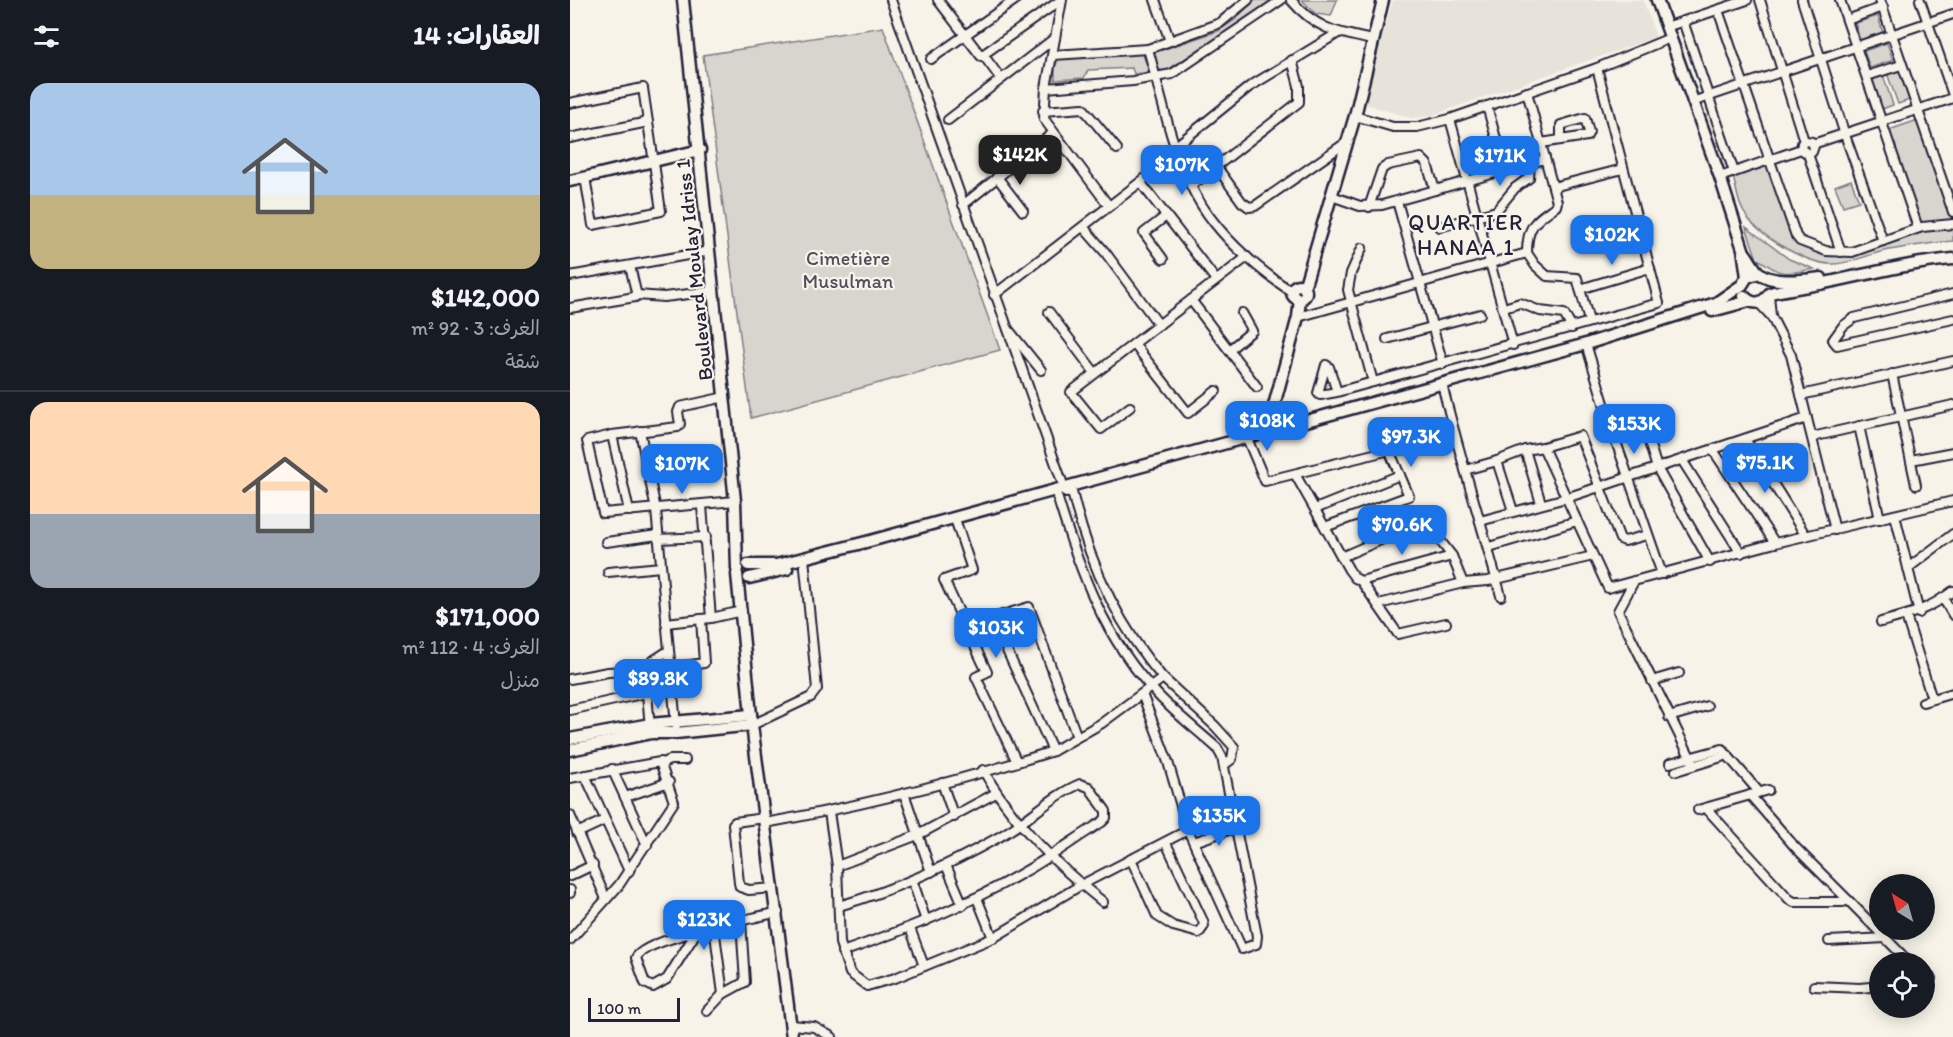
<!DOCTYPE html>
<html lang="ar">
<meta charset="utf-8">
<style>
:root{--surface:#171b24;--page:#242831;--text:#f1f3f6;--muted:#9ea1a6;--line:#363941;--accent:#1a73e8}
body{margin:0;font-family:Itim,"Playpen Sans Arabic",sans-serif;background:var(--page);color:var(--text);direction:rtl;height:100vh;display:flex;flex-direction:column;font-size:22px;white-space:nowrap}
*{box-sizing:border-box;margin:0}
p{font-size:20px;color:var(--muted)}
.icon{flex:none;width:33px;height:33px;fill:none;stroke:currentColor;stroke-width:2;stroke-linecap:round;stroke-linejoin:round}
.map{position:relative;flex:1;overflow:hidden;direction:ltr}
.sheet{display:flex;flex-direction:column;background:var(--surface);width:570px}
.sheet>*{flex:none}
.needle{width:39px;rotate:323deg}
.tools{position:absolute;left:1299px;top:874px;display:grid;gap:12px}
.tools a{display:grid;place-items:center;width:66px;height:66px;border-radius:50%;background:var(--surface);box-shadow:0 3px 15px #0003;font-size:30px}
.scale{position:absolute;left:18px;bottom:15px;width:92px;box-sizing:border-box;padding-left:6px;border:3px solid #22223b;border-top:0;font-size:16px;line-height:21px;white-space:nowrap;color:#22223b;-webkit-text-stroke:4px #f7f3e8;paint-order:stroke}
.price{position:absolute;translate:-50% -51px;padding:0 14px;border-radius:12px;background:var(--accent);color:#fff;font-size:20px;line-height:39px;filter:drop-shadow(0 2px 3px #0008)}
.price::after{content:'';position:absolute;left:50%;top:36px;width:18px;height:14px;margin-left:-9px;background:inherit;clip-path:polygon(0 0,100% 0,50% 100%)}
.price.on{background:#222;color:#fff}
ul{padding:0;list-style:none}
li{display:grid;align-content:center;gap:12px;height:318px;padding:0 30px}
li+li{border-top:2px solid var(--line)}
li span{display:grid;place-items:center;height:186px;border-radius:18px;color:#555}
li>.icon{margin-inline-start:auto}
span .icon{width:108px;height:108px;fill:#fffc;stroke-width:1}
li b{font-size:26px}
h2{display:flex;justify-content:space-between;align-items:center;height:72px;padding:0 30px;font-size:26px}
main{display:flex;flex:1;min-height:0}
.map>svg:first-child{display:block}
.built{fill:#e7e3db}
.green{fill:#d8d5cf;stroke:#7d7c85;stroke-width:1.5}
.lines{fill:none;stroke-linecap:round;stroke-linejoin:round}
.street-casing{stroke:#22223b;stroke-width:12}
.secondary-casing{stroke:#22223b;stroke-width:15}
.street{stroke:#f7f3e8;stroke-width:8}
.secondary{stroke:#f7f3e8;stroke-width:10}
.labels{text-anchor:middle;stroke-width:4.5;stroke-linejoin:round;paint-order:stroke}
.park-label{font-size:20px;fill:#504f60;stroke:#f7f3e8}
.street-label{font-size:20px;fill:#22223b;stroke:#f7f3e8}
.quarter-label{font-size:22px;letter-spacing:1.5px;fill:#22223b;stroke:#f7f3e8}
</style>
<main>
<div class="map">
<svg width="1383" height="1037" viewBox="0 0 1383 1037">
<rect width="100%" height="100%" fill="#f7f3e8"/>
<filter id="ink" filterUnits="userSpaceOnUse"><feTurbulence type="fractalNoise" baseFrequency=".0167" numOctaves="2"/><feDisplacementMap in="SourceGraphic" scale="12" xChannelSelector="R" yChannelSelector="G"/><feConvolveMatrix kernelMatrix="1 2 1 2 8 2 1 2 1" color-interpolation-filters="sRGB"/></filter>
<g filter="url(#ink)">
<polygon class="built" points="823,0 1073,0 1086,37 860,116 841,118 792,103"/>
<g class="green">
<polygon points="684,0 706,0 596,71 588,70 583,53 648,31 665,20"/>
<polygon points="732,0 767,0 761,16 746,14"/>
<polygon points="1308,16 1313,33 1290,40 1285,23"/>
<polygon points="313,27 430,350 181,418 133,55"/>
<polygon points="1317,43 1323,60 1300,68 1294,51"/>
<polygon points="572,53 580,72 564,74 562,68 518,70 514,78 485,80 485,67 489,58"/>
<polygon points="1329,69 1339,100 1328,104 1317,73"/>
<polygon points="1313,75 1323,105 1312,109 1302,79"/>
<polygon points="1348,120 1383,220 1349,224 1316,131"/>
<path d="M1199,165L1223,238L1233,246L1256,255L1277,256L1357,228L1383,227V241C1360,243 1336,247 1314,251C1298,255 1281,263 1264,264C1238,265 1192,238 1177,217C1168,206 1167,190 1163,177Z"/>
<polygon points="1281,180 1289,201 1273,206 1265,186"/>
<path d="M1176,227L1219,259L1244,269C1232,271 1214,276 1204,269C1198,266 1194,262 1187,259Z"/>
</g>
<g class="lines">
<g class="street-casing">
<g id="street">
<polyline points="321,0 496,493"/>
<polyline points="368,0 411,56 491,0"/>
<polyline points="492,0 476,88 474,119 539,206"/>
<polyline points="585,0 600,41"/>
<path d="M721,0C746,29 765,32 802,40"/>
<polyline points="1190,0 1234,141"/>
<polyline points="1232,0 1275,135 1313,241"/>
<polyline points="1270,0 1348,228"/>
<polyline points="1310,0 1383,212"/>
<polyline points="1350,0 1383,95"/>
<polyline points="1148,10 1226,236 1230,241 1256,251 1282,252 1352,227 1383,224"/>
<polyline points="1277,20 1313,7"/>
<polyline points="1113,21 1164,172"/>
<polyline points="1096,27 1177,0"/>
<path d="M578,49C591,94 600,144 621,186C642,230 682,265 722,292"/>
<polyline points="483,55 578,49 650,23 678,0"/>
<polyline points="414,56 431,79"/>
<polyline points="361,59 445,0"/>
<polyline points="1297,76 1331,65"/>
<polyline points="476,88 563,81 602,74 711,0"/>
<path d="M957,92L987,202L986,206C965,221 957,225 957,253L965,265L977,276L1007,278L1019,321"/>
<polyline points="1122,102 1383,14"/>
<polyline points="0,103 73,88 91,211 23,225 15,177"/>
<polyline points="917,106 935,171"/>
<polyline points="473,111 513,108 547,149"/>
<polyline points="785,116 823,127 847,127 880,119 1027,68 1100,38"/>
<polyline points="880,119 943,345"/>
<polyline points="378,120 485,38"/>
<polyline points="0,138 78,122"/>
<polyline points="971,143 1017,136 1019,132 1015,118 991,125 991,140"/>
<polyline points="1243,144 1383,98"/>
<polyline points="606,146 679,87 768,33"/>
<polyline points="1238,154 1242,152 1244,146 1242,142 1236,141 1232,143 1231,149 1238,154 1271,252"/>
<polyline points="646,166 672,202 679,207 685,206 777,142"/>
<polyline points="427,177 453,211"/>
<polyline points="1150,177 1231,149"/>
<polyline points="571,183 646,280"/>
<polyline points="621,186 729,102 729,86 722,60"/>
<polyline points="983,187 1053,169"/>
<polyline points="762,196 790,206 812,205 975,159"/>
<polyline points="827,201 873,364"/>
<polyline points="393,205 483,133"/>
<polyline points="799,207 812,169 818,165 851,158 857,164 865,190"/>
<polyline points="870,227 926,211 945,188 959,178 960,163"/>
<polyline points="514,228 535,252 589,325"/>
<polyline points="1017,246 1070,231"/>
<polyline points="792,248 781,273 778,290 803,382"/>
<polyline points="593,259 574,233 596,216"/>
<polyline points="0,276 140,251"/>
<polyline points="1010,289 1080,268"/>
<polyline points="1383,294 1284,318 1273,326 1263,340 1267,345 1383,319"/>
<polyline points="67,295 94,297 144,291"/>
<polyline points="424,295 608,153"/>
<polyline points="1199,295 1201,316"/>
<polyline points="621,300 687,387"/>
<polyline points="1189,303 1201,316 1221,355 1265,530"/>
<polyline points="0,308 65,297 66,292 60,266"/>
<polyline points="934,308 950,303 970,311 994,314 1002,328"/>
<polyline points="479,312 525,373"/>
<polyline points="728,317 957,253"/>
<polyline points="438,329 471,370"/>
<polyline points="817,339 910,314"/>
<polyline points="564,344 618,413 646,391"/>
<polyline points="1016,344 1043,433 1092,574"/>
<polyline points="659,350 682,331 672,313"/>
<polyline points="1322,374 1346,485"/>
<path d="M872,384C889,455 912,525 931,596"/>
<polyline points="767,392 759,367 756,365 748,393 750,395 767,392 1089,303 1027,68"/>
<polyline points="1231,395 1383,361"/>
<polyline points="155,397 110,407 108,412 110,424 108,427 42,435 17,441 33,513 165,501"/>
<polyline points="560,407 531,429 501,392 677,257"/>
<polyline points="1289,426 1310,519"/>
<polyline points="70,431 86,510 106,725"/>
<polyline points="1043,433 1069,424 1074,426 1087,468 1140,562"/>
<polyline points="42,435 59,511"/>
<polyline points="1242,437 1383,405"/>
<polyline points="1175,439 1236,536"/>
<polyline points="679,443 695,481 884,434"/>
<polyline points="973,447 1010,436 1050,539 1055,541 1077,535"/>
<polyline points="955,450 971,503"/>
<polyline points="1143,450 1205,543"/>
<polyline points="1112,460 1171,553"/>
<polyline points="1341,460 1383,452"/>
<polyline points="927,461 943,511"/>
<polyline points="895,470 927,461 955,450 973,447 1038,588 1205,543 1383,501"/>
<polyline points="725,474 779,570 785,578 791,581 828,634 876,623"/>
<path d="M502,492C518,559 547,625 593,678L532,723L483,751L434,644L429,616L459,607L507,737"/>
<polyline points="132,506 141,618"/>
<polyline points="745,509 830,475"/>
<polyline points="1325,515 1349,613"/>
<polyline points="385,519 402,570 374,580 417,672 406,677 447,762"/>
<polyline points="910,521 996,498 1237,418"/>
<polyline points="755,527 839,496 819,450"/>
<polyline points="88,539 136,537"/>
<polyline points="36,542 88,535"/>
<polyline points="919,547 1007,521"/>
<polyline points="771,557 855,521 882,556 893,583"/>
<polyline points="1338,568 1383,534"/>
<polyline points="38,572 91,567"/>
<polyline points="791,581 882,556"/>
<polyline points="1064,581 1048,611 1124,765"/>
<polyline points="1373,598 1383,615"/>
<polyline points="809,604 893,583 918,581 1023,556"/>
<polyline points="1336,616 1362,699"/>
<path d="M1311,622C1341,614 1358,610 1383,591"/>
<polyline points="96,623 141,618 172,611"/>
<polyline points="100,668 134,663 131,619"/>
<polyline points="593,678 645,726 664,747 662,759 654,765"/>
<polyline points="0,679 38,672 75,670"/>
<polyline points="1082,681 1109,673"/>
<polyline points="572,694 598,762 618,830"/>
<polyline points="1353,702 1383,693"/>
<polyline points="0,710 76,693"/>
<polyline points="1099,717 1137,706"/>
<polyline points="182,725 241,697 247,689 234,558"/>
<polyline points="80,728 75,670 84,660 98,651"/>
<polyline points="92,763 100,760 115,760"/>
<polyline points="1100,763 1152,749 1189,792"/>
<polyline points="42,769 77,845"/>
<path d="M413,770C444,824 485,864 533,902"/>
<polyline points="1106,771 1158,755"/>
<polyline points="15,775 59,871"/>
<polyline points="0,778 90,762 104,802 49,885 0,940"/>
<polyline points="372,783 384,817"/>
<polyline points="334,793 361,872"/>
<polyline points="1180,795 1225,847 1278,900"/>
<polyline points="55,797 99,782"/>
<polyline points="1136,808 1219,899 1224,902 1273,902 1278,900 1340,963"/>
<polyline points="1128,810 1198,790"/>
<path d="M259,812L267,866L270,943L280,973L297,986L325,978L423,938L511,885L618,830L672,949L686,944L687,936L652,757L647,748C627,730 606,714 588,695C534,639 509,569 487,496"/>
<polyline points="0,815 36,899"/>
<polyline points="194,818 165,822 163,824 169,883 170,887 179,890 204,888"/>
<path d="M195,823C292,806 389,781 483,751"/>
<polyline points="7,833 35,820"/>
<polyline points="624,842 667,827"/>
<polyline points="561,859 587,916 603,926 629,933 634,926 633,921 596,843"/>
<polyline points="376,865 393,905"/>
<polyline points="267,866 348,835 426,793"/>
<polyline points="0,876 23,865"/>
<polyline points="343,882 356,921"/>
<polyline points="0,890 0,893"/>
<polyline points="407,898 423,938"/>
<path d="M269,906C326,889 378,866 429,837C457,822 481,796 510,784L519,787L536,811V818L532,822C506,838 481,857 454,872C396,906 335,930 272,952"/>
<polyline points="144,927 153,994"/>
<polyline points="340,928 354,966"/>
<path d="M127,931L97,979L83,987L75,983L66,958C74,938 183,919 208,912"/>
<polyline points="1259,941 1316,938"/>
<polyline points="1354,980 1361,978"/>
<polyline points="1244,986 1290,988 1310,986"/>
<polyline points="137,1011 153,994 175,982 171,922"/>
<polyline points="221,1025 244,1027 262,1037"/>
</g>
</g>
<g class="secondary-casing">
<g id="secondary">
<polyline points="113,0 165,501 167,569"/>
<polyline points="1087,0 1150,177 1173,249 1177,277"/>
<polyline points="0,181 130,150"/>
<path d="M1174,252C1179,258 1183,267 1188,272C1202,285 1234,280 1251,278"/>
<circle cx="729" cy="292" r="7"/>
<polyline points="734,288 785,116 813,0"/>
<path d="M1174,296C1183,306 1193,304 1200,293C1217,289 1234,287 1250,284C1295,275 1338,263 1383,259"/>
<polyline points="1142,311 1179,301"/>
<polyline points="696,435 728,317 730,299"/>
<polyline points="178,565 206,565 300,541 1016,344 1146,303 1172,285 1177,277 1189,273"/>
<polyline points="167,574 182,725 222,1037"/>
<polyline points="179,578 217,569"/>
<polyline points="0,739 80,724 181,715"/>
<polyline points="0,750 81,733 106,733 182,725"/>
</g>
</g>
<use href="#street" class="street"/>
<use href="#secondary" class="secondary"/>
</g>
</g>
<g class="labels">
<g class="park-label">
<text x="278" y="265">Cimetière<tspan x="278" dy="23">Musulman</tspan></text>
</g>
<g class="street-label">
<text transform="translate(124 270) rotate(-96)" y="7">Boulevard Moulay Idriss 1</text>
</g>
<g class="quarter-label">
<text x="896" y="230">QUARTIER<tspan x="896" dy="25">HANAA 1</tspan></text>
</g>
</g>
</svg>
<div class="tools">
<a><svg class="needle" viewBox="-14 -14 28 28"><path d="M0-13l5 13h-10z" fill="#e53935"/><path d="M0 13l5-13h-10z" fill="#9ea1a6"/></svg></a>
<a><svg class="icon" aria-label="locate" viewBox="0 0 24 24"><circle cx="12" cy="12" r="6"/><path d="M12 2v4M12 18v4M2 12h4M18 12h4"/></svg></a>
</div>
<div class="scale">100 m</div>
<b class="price on" style="left:450px;top:186px">$142K</b>
<b class="price" style="left:930px;top:187px">$171K</b>
<b class="price" style="left:612px;top:196px">$107K</b>
<b class="price" style="left:1042px;top:266px">$102K</b>
<b class="price" style="left:697px;top:452px">$108K</b>
<b class="price" style="left:1064px;top:455px">$153K</b>
<b class="price" style="left:841px;top:468px">$97.3K</b>
<b class="price" style="left:1195px;top:494px">$75.1K</b>
<b class="price" style="left:112px;top:495px">$107K</b>
<b class="price" style="left:832px;top:556px">$70.6K</b>
<b class="price" style="left:426px;top:659px">$103K</b>
<b class="price" style="left:88px;top:710px">$89.8K</b>
<b class="price" style="left:649px;top:847px">$135K</b>
<b class="price" style="left:134px;top:951px">$123K</b>
</div>
<section class="sheet">
<h2>العقارات: 14<svg class="icon" aria-label="filters" viewBox="0 0 24 24"><path d="M4 7h16M4 17h16"/><circle cx="9" cy="7" r="2"/><circle cx="15" cy="17" r="2"/></svg></h2>
<ul>
<li><span style="background:linear-gradient(#a9c7e8 60%,#c2b280 0)"><svg class="icon" aria-label="home" viewBox="0 0 24 24"><path d="M3 11l9-7 9 7M6 9v11h12V9"/></svg></span><div><b>$142,000</b><p>الغرف: 3 · 92 m²</p><p>شقة</p></div></li>
<li><span style="background:linear-gradient(#ffd9b3 60%,#9aa5b1 0)"><svg class="icon" aria-label="home" viewBox="0 0 24 24"><path d="M3 11l9-7 9 7M6 9v11h12V9"/></svg></span><div><b>$171,000</b><p>الغرف: 4 · 112 m²</p><p>منزل</p></div></li>
</ul>
</section>
</main>
